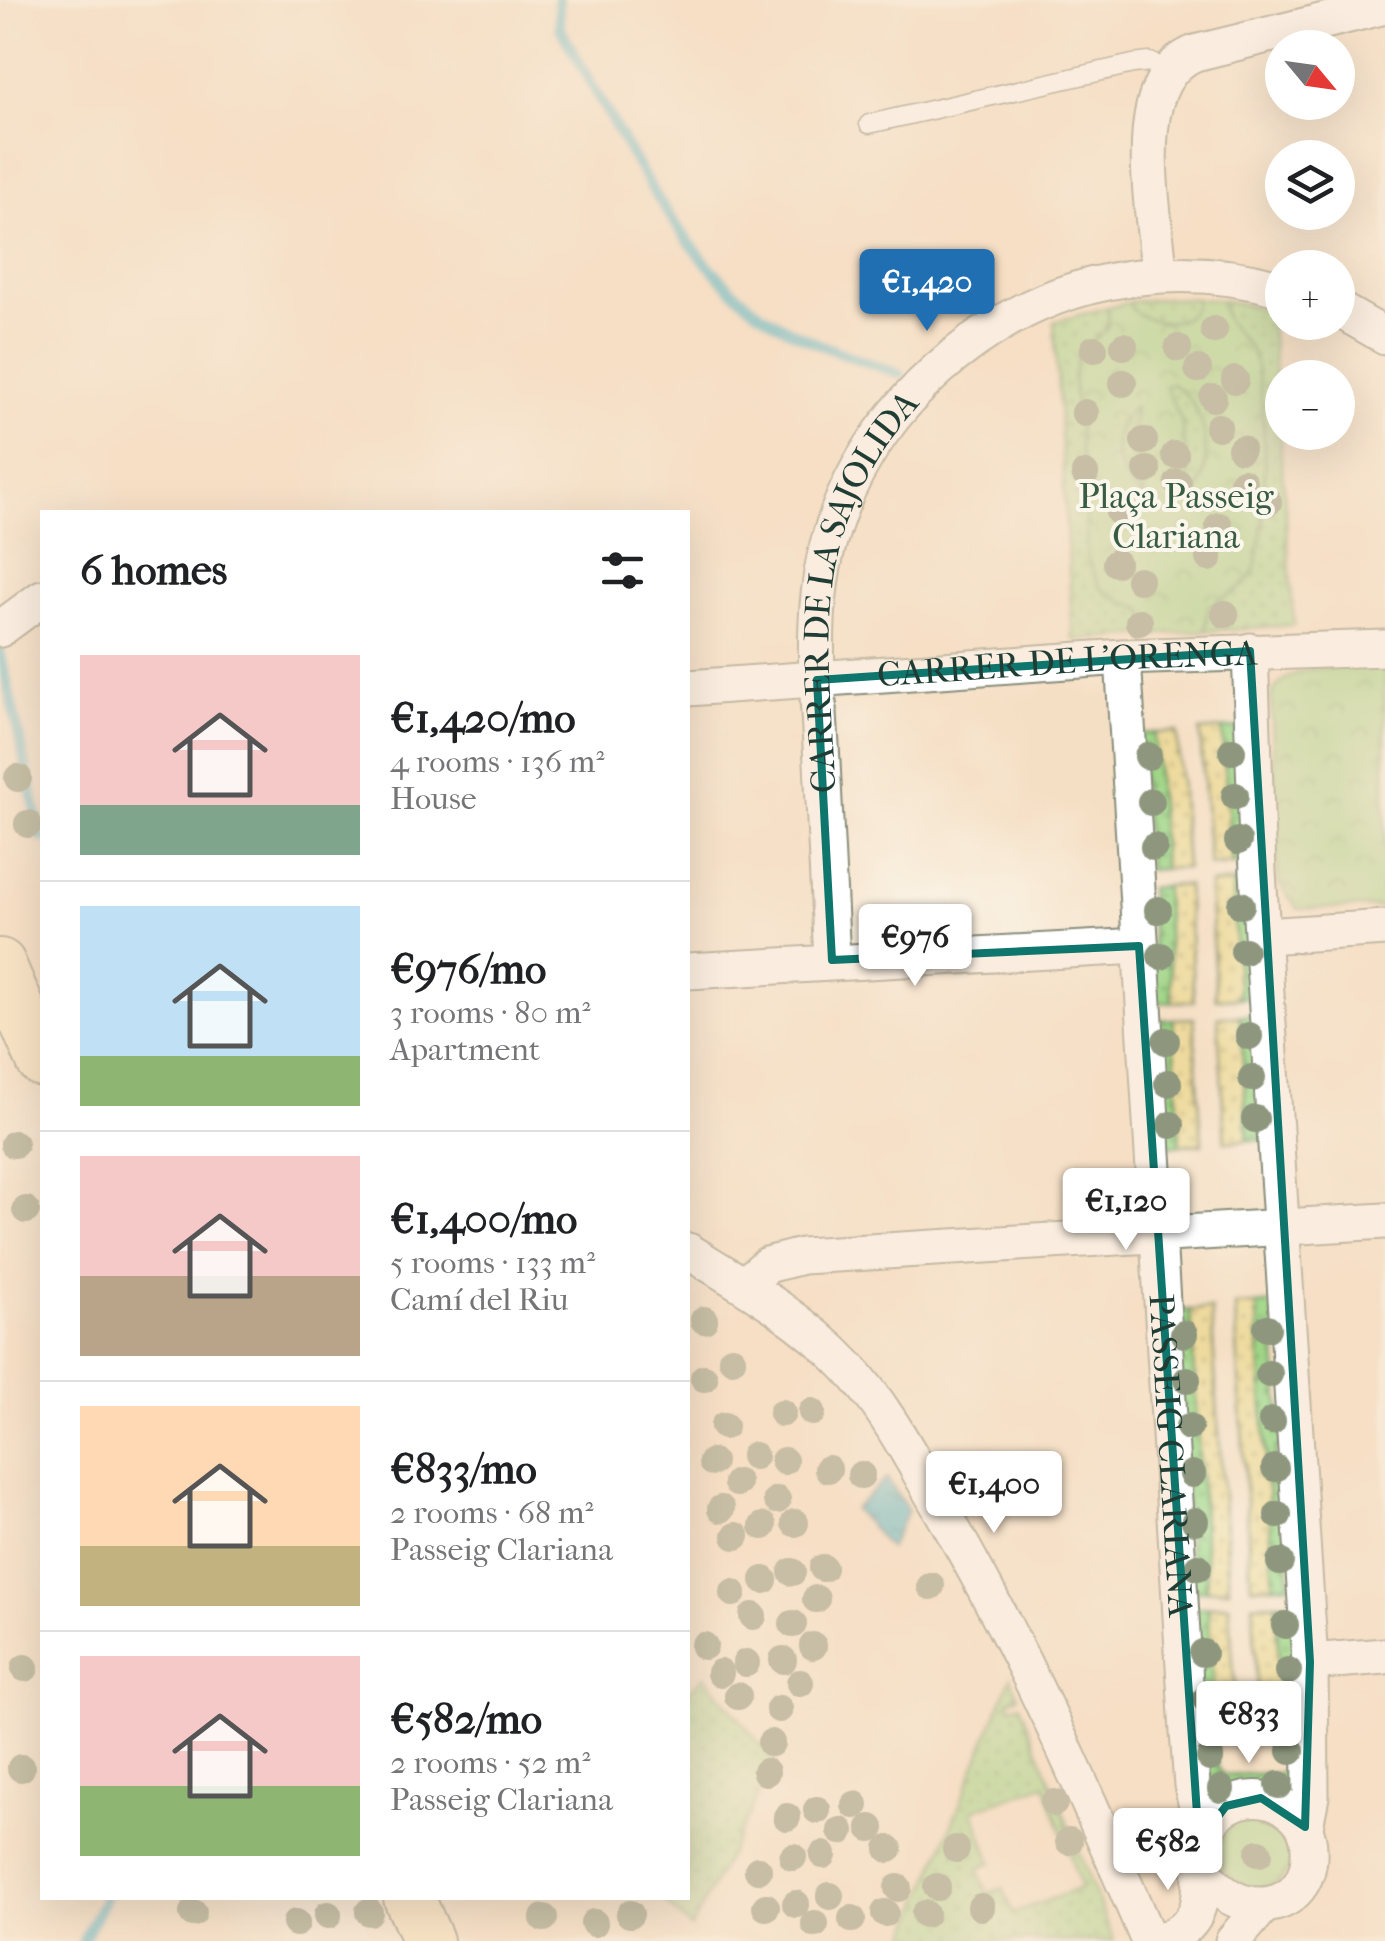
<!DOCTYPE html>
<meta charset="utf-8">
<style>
:root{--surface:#fff;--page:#f2f2f2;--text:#202124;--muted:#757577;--line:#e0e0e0;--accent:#1f6fb2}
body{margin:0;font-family:"IM FELL French Canon",serif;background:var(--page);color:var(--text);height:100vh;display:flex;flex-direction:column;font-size:38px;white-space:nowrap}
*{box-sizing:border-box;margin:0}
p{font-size:32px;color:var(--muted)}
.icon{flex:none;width:55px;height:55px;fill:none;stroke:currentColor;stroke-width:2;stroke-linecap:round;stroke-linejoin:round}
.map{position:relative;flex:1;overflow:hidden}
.sheet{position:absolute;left:40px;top:510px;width:650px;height:1390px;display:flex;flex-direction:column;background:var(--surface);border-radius:0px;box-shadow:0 10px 40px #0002}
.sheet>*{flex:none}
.needle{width:65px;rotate:119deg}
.tools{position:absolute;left:1265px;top:30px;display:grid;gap:20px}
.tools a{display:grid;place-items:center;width:90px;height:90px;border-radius:50%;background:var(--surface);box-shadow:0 10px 40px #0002;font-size:50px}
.price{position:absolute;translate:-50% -85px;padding:0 22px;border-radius:10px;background:#fff;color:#222;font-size:32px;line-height:65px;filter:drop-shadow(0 2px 5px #0008)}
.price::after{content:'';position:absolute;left:50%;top:60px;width:30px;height:22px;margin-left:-15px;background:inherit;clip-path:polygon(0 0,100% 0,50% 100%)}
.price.current{background:var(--accent);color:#fff}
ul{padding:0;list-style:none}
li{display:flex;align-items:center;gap:30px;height:250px;padding:0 40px}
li+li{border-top:2px solid var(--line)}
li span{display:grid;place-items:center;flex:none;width:280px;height:200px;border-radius:0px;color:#555}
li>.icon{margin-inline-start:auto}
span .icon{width:120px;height:120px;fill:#fffc;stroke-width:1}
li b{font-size:42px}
h2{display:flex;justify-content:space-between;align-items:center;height:120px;padding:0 40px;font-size:42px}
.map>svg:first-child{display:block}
.grass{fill:#a0d687;stroke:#608a5e;stroke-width:2.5}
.sand{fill:url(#sand-dots);stroke:#868c69;stroke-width:2.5}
.park{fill:url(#park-crowns);stroke:#608a5e;stroke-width:2.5}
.garden{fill:url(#garden-dots);stroke:#608a5e;stroke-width:2.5;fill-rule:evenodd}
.water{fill:url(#water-ripples);stroke:#34787e;stroke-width:2.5}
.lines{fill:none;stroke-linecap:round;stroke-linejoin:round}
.stream{stroke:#4ab3c8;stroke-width:11}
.lane-casing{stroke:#8a8e7c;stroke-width:21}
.street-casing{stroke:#8a8e7c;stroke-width:39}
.secondary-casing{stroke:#8a8e7c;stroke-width:54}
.lane{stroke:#fff;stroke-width:18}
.street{stroke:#fff;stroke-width:35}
.secondary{stroke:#fbe6c4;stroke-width:50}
.tree{fill:#8e977e}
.marked{fill:none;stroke:#0f766e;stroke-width:8;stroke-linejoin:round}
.labels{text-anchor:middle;stroke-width:8;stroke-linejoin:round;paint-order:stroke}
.park-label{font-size:35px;fill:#395c45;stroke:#fbf7ec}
.street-label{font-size:35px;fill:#1f3d34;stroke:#fbf7ec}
</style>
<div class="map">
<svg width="1385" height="1941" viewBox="0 0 1385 1941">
<defs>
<pattern id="sand-dots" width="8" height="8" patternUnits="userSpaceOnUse" patternTransform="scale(2.5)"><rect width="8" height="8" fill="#eeda9e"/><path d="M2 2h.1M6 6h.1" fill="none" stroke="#ccbc89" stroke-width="1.8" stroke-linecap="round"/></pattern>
<pattern id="park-crowns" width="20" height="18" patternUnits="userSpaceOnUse" patternTransform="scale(2.5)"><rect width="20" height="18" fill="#a0d687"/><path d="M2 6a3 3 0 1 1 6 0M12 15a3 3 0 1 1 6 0" fill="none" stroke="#82af6f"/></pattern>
<pattern id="garden-dots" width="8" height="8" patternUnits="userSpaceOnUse" patternTransform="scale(2.5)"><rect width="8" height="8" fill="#a0d687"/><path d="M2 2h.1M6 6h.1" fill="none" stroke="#82af6f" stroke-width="1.8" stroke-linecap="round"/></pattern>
<pattern id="water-ripples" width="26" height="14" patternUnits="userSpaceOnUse" patternTransform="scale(2.5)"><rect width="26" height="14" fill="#4ab3c8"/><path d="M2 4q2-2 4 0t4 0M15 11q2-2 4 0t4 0" fill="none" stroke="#3d93a3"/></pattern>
</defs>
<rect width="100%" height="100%" fill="#fbf7ec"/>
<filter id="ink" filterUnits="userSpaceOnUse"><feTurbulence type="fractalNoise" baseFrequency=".01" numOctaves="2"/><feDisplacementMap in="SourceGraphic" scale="20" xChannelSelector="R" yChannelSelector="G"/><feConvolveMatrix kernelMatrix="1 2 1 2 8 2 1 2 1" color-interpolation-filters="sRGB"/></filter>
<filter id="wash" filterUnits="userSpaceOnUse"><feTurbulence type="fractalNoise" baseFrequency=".0048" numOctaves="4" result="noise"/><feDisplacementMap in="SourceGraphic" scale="40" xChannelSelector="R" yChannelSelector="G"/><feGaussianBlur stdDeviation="2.25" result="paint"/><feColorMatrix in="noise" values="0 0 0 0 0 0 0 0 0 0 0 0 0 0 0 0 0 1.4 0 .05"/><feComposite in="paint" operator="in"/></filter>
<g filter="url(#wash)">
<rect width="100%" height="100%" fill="#f5dfc4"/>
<circle class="grass" cx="1256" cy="1852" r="37"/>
<g class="sand">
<polygon points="1222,729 1232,864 1209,865 1200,731"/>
<polygon points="1177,732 1186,868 1163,869 1154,733"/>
<polygon points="1232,883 1239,998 1216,999 1209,884"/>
<polygon points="1187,885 1194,1001 1172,1002 1164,886"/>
<polygon points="1240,1016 1248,1140 1225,1142 1218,1017"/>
<polygon points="1194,1018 1202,1144 1180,1145 1173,1019"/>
<polygon points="1257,1305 1274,1585 1251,1587 1235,1306"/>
<polygon points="1211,1309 1229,1589 1207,1590 1190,1310"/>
<polygon points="1276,1603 1281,1716 1258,1717 1253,1604"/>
<polygon points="1229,1605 1237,1720 1215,1721 1208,1607"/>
</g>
<g class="park">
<polygon points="1165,298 1221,300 1270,310 1294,625 1073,640 1054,322 1130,302"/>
<path d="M1385,667V907L1298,909L1278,882L1271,696C1287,658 1350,669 1385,667Z"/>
</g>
<g class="garden">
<path d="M1165,298L1196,299C1193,331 1146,325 1130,307V302Z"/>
<path d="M1221,300L1270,310L1294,625L1205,631L1208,607C1222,595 1240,593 1251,576C1270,544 1267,396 1254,359C1247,336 1222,329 1221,300Z"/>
<polygon points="1108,307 1107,329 1080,352 1073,377 1086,501 1087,557 1099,586 1112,597 1142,609 1159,634 1073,640 1054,322"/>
<path d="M1172,384C1209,405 1214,462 1196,495L1190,483L1181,420L1165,386Z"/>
<path d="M1135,407L1131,446L1145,497C1114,479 1103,430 1135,407Z"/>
<polygon points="1239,728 1247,863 1232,864 1222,729"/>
<polygon points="1154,733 1163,869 1148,870 1138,734"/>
<polygon points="1248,882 1255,997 1239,998 1232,883"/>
<polygon points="1164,886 1172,1002 1156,1003 1149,888"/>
<polygon points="1256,1015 1263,1140 1248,1140 1240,1016"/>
<polygon points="1173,1019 1180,1145 1164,1146 1157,1020"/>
<polygon points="1273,1303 1282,1446 1275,1448 1277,1463 1283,1462 1290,1585 1274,1585 1257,1305"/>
<polygon points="1190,1310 1207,1590 1191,1591 1175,1311"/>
<polygon points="1292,1602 1299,1715 1281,1716 1276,1603"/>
<polygon points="1208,1607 1215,1721 1200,1723 1192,1608"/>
<polygon points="705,1676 775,1763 691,1928 661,1898 688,1898 688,1691"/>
<path d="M1011,1677L1018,1696L1009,1700L1011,1707L1020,1704L1114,1941H905ZM1045,1784L1081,1888L1013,1913L1003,1888L987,1893L978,1869L992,1863L973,1810Z"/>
<polygon points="1300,1733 1295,1782 1287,1787 1222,1793 1209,1786 1201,1740 1216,1739 1218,1768 1224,1775 1280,1773 1285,1767 1283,1734"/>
</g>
<polygon class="water" points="887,1478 908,1511 889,1548 854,1509"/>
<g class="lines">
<g class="stream">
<path d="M558,0L560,28C614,120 673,252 761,313C800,341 855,358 900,374"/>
<polyline points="0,651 42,838"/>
<polyline points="83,1941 105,1898"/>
</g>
</g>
</g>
<g filter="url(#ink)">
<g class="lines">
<g class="lane-casing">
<polyline id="lane" points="869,124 1133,64 1150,62 1168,70"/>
</g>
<g class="street-casing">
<g id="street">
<path d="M1159,272C1155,210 1125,81 1195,53L1385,6"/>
<polyline points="1338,309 1385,336"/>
<polyline points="0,629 42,598"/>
<polyline points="1250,651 1258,872 1310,1662 1311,1796 1305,1827"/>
<path id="s1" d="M1123,657L1188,1732L1192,1785L1204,1835"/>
<path id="s2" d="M688,688L1123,657L1385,648"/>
<polyline points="1265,936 1385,928"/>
<path id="s3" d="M832,960C829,894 825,828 822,762C819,707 813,650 819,595C831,475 908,376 1010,318C1092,272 1193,263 1282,289"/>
<polyline points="688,971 1139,946"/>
<path d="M688,1251C742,1284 803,1319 847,1366C887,1408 913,1462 942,1511C1023,1650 1086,1794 1149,1941"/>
<polyline points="744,1285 767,1265 802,1256 1385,1221"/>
<polyline points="1310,1662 1385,1656"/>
<path d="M1160,1941C1219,1919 1193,1879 1204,1838C1214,1800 1259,1787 1289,1810C1302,1819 1309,1834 1309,1849C1312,1915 1235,1923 1204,1871"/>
<polyline points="1233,1941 1263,1906"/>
</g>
</g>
<g class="secondary-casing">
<g id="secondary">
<polyline points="0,964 42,1061"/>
<polyline points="409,1898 428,1941"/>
</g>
</g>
<use href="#lane" class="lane"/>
<use href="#street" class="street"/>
<use href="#secondary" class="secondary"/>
</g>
<g class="tree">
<circle cx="1214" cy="330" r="14"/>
<circle cx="1124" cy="346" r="14"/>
<circle cx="1178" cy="348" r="14"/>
<circle cx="1094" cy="349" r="14"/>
<circle cx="1198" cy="369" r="14"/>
<circle cx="1235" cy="380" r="14"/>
<circle cx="1123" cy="383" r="14"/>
<circle cx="1213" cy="398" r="14"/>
<circle cx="1085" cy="413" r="14"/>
<circle cx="1218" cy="427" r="14"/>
<circle cx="1144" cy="441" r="14"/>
<circle cx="1241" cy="449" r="14"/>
<circle cx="1175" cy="455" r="14"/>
<circle cx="1147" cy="470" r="14"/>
<circle cx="1085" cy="474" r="14"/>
<circle cx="1243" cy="482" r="14"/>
<circle cx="1178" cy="483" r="14"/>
<circle cx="1268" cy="502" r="14"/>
<circle cx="1119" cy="512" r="14"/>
<circle cx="1219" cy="526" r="14"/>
<circle cx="1209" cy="558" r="14"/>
<circle cx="1116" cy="563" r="14"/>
<circle cx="1139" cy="580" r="14"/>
<circle cx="1225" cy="614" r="14"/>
<circle cx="1139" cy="622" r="14"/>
<circle cx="1232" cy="751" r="14"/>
<circle cx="1148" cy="756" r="14"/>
<circle cx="18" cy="778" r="14"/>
<circle cx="1235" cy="796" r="14"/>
<circle cx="1151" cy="802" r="14"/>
<circle cx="28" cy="824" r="14"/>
<circle cx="1238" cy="841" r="14"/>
<circle cx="1154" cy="847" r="14"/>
<circle cx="1241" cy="905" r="14"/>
<circle cx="1158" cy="910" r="14"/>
<circle cx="1244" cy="951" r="14"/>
<circle cx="1161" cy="956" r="14"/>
<circle cx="1249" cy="1036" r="14"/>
<circle cx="1166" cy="1041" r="14"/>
<circle cx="1252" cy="1078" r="14"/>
<circle cx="1168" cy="1083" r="14"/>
<circle cx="1255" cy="1119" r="14"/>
<circle cx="1171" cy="1125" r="14"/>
<circle cx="14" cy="1144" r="14"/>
<circle cx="26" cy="1210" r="14"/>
<circle cx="704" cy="1320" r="14"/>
<circle cx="1267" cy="1328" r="14"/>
<circle cx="1184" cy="1334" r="14"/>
<circle cx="732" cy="1359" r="14"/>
<circle cx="1269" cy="1374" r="14"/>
<circle cx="704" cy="1378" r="14"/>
<circle cx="1187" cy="1380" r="14"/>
<circle cx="812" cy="1412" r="14"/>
<circle cx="782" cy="1413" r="14"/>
<circle cx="1272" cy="1421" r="14"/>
<circle cx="724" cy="1426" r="14"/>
<circle cx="1189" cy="1427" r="14"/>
<circle cx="754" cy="1456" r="14"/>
<circle cx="784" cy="1461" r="14"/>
<circle cx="712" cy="1462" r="14"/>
<circle cx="1275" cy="1468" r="14"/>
<circle cx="828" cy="1469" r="14"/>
<circle cx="1192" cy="1474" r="14"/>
<circle cx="861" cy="1475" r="14"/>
<circle cx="737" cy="1483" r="14"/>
<circle cx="777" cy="1500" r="14"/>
<circle cx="721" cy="1509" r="14"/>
<circle cx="1278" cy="1515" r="14"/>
<circle cx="1195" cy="1521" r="14"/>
<circle cx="795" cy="1523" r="14"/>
<circle cx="763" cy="1526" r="14"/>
<circle cx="736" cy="1536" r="14"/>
<circle cx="1280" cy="1562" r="14"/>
<circle cx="1198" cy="1567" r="14"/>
<circle cx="823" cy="1568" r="14"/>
<circle cx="792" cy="1572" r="14"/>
<circle cx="764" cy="1580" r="14"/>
<circle cx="931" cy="1586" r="14"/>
<circle cx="733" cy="1593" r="14"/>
<circle cx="816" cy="1599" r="14"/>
<circle cx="753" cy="1616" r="14"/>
<circle cx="793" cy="1624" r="14"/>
<circle cx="1285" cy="1625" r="14"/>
<circle cx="704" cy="1646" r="14"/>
<circle cx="813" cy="1646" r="14"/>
<circle cx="1203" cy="1653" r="14"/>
<circle cx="783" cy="1660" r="14"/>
<circle cx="746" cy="1663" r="14"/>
<circle cx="25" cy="1668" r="14"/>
<circle cx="1288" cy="1671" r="14"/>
<circle cx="720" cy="1673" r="14"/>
<circle cx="800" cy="1683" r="14"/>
<circle cx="738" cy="1696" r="14"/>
<circle cx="1206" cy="1699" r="14"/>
<circle cx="779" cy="1709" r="14"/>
<circle cx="771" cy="1743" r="14"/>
<circle cx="1291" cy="1751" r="14"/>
<circle cx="1210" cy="1758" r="14"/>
<circle cx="21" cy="1768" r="14"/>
<circle cx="766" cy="1772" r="14"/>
<circle cx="1279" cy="1785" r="14"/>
<circle cx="1221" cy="1789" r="14"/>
<circle cx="1054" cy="1803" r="14"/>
<circle cx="855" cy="1805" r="14"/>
<circle cx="817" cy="1810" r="14"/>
<circle cx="787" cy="1817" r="14"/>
<circle cx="1159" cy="1826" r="14"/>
<circle cx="871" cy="1828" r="14"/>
<circle cx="841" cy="1831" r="14"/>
<circle cx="1069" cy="1841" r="14"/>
<circle cx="889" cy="1849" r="14"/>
<circle cx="956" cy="1849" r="14"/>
<circle cx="1259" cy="1853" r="14"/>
<circle cx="823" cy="1855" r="14"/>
<circle cx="793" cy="1857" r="14"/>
<circle cx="758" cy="1870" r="14"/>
<circle cx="937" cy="1887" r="14"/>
<circle cx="898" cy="1888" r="14"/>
<circle cx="830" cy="1896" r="14"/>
<circle cx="796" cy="1904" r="14"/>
<circle cx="766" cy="1907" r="14"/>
<circle cx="981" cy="1907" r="14"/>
<circle cx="369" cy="1912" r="14"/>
<circle cx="193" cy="1913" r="14"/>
<circle cx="885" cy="1913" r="14"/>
<circle cx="630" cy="1914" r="14"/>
<circle cx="925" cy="1914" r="14"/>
<circle cx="328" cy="1915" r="14"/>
<circle cx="544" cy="1918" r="14"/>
<circle cx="852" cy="1919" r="14"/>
<circle cx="296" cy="1923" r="14"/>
<circle cx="594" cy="1923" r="14"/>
<circle cx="815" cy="1924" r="14"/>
</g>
</g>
<path d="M0 0H1385V1941H0ZM1250,651L1310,1662L1305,1827L1261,1798L1226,1806L1204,1835L1197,1814L1139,946L832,960L817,680Z" fill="#f5dfc4" fill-opacity=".55" fill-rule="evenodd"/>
<path class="marked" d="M1250,651L1310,1662L1305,1827L1261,1798L1226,1806L1204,1835L1197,1814L1139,946L832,960L817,680Z"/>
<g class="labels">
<g class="park-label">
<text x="1176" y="508">Plaça Passeig<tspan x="1176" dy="40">Clariana</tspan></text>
</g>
<g class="street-label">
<text dy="12" stroke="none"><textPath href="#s3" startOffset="378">CARRER DE LA SAJOLIDA</textPath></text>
<text dy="12" stroke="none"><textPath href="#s2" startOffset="380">CARRER DE L'ORENGA</textPath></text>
<text dy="12" stroke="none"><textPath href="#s1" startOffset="800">PASSEIG CLARIANA</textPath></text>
</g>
</g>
</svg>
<div class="tools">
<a><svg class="needle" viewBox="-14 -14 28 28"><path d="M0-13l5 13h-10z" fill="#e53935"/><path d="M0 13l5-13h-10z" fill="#757577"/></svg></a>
<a><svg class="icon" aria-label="layers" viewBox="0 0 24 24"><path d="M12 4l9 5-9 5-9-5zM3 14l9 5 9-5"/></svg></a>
<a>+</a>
<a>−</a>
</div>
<b class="price current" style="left:927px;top:334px">€1,420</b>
<b class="price" style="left:915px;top:989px">€976</b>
<b class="price" style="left:1126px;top:1253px">€1,120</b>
<b class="price" style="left:994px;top:1536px">€1,400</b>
<b class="price" style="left:1249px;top:1766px">€833</b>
<b class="price" style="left:1168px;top:1893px">€582</b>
<section class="sheet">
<h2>6 homes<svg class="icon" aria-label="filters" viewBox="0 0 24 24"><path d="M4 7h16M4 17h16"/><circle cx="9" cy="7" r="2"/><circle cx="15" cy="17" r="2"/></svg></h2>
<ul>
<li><span style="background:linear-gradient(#f6c9c9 75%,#7fa58c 0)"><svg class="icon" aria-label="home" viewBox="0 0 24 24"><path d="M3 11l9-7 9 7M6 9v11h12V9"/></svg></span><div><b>€1,420/mo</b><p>4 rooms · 136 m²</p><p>House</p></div></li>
<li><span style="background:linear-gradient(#bfe0f5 75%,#8fb573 0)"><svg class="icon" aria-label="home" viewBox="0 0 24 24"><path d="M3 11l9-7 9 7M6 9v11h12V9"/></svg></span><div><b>€976/mo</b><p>3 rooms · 80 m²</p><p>Apartment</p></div></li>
<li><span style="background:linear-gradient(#f6c9c9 60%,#b9a48a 0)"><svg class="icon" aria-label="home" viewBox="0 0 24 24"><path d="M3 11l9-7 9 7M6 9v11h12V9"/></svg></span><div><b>€1,400/mo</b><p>5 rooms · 133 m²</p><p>Camí del Riu</p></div></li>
<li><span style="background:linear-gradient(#ffd9b3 70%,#c2b280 0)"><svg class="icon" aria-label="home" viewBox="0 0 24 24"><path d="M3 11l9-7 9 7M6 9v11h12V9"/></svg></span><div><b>€833/mo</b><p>2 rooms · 68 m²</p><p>Passeig Clariana</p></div></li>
<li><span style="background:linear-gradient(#f6c9c9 65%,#8fb573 0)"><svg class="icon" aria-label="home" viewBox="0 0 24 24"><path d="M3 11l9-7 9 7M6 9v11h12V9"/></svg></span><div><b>€582/mo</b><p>2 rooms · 52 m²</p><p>Passeig Clariana</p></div></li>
</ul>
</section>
</div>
